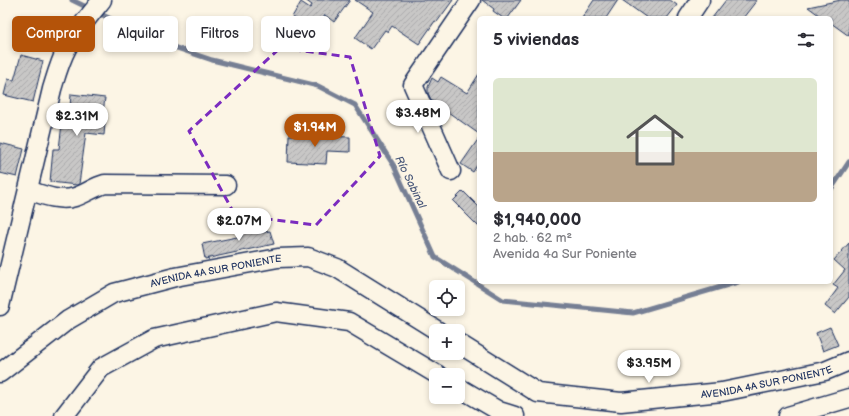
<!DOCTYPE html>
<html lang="es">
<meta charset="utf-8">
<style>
:root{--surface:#fff;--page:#f7f7f7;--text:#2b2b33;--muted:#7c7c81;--line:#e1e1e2;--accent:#b45309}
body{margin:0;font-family:"Balsamiq Sans",sans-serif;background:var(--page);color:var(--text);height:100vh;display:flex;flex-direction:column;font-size:15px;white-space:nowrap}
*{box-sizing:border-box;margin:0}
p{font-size:13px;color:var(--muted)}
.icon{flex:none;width:22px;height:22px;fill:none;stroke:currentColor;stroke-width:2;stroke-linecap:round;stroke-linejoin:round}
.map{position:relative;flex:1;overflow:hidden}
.side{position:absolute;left:477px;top:16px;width:356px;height:268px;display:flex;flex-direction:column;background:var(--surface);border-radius:6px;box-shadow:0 2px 6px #0003}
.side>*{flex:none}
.banner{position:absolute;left:12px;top:16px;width:380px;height:36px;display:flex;gap:8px}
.buttons{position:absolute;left:429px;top:280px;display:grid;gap:8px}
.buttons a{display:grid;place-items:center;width:36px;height:36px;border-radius:6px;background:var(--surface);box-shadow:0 2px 6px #0003;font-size:20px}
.price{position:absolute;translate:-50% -34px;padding:0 9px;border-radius:14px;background:#fff;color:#222;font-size:13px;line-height:26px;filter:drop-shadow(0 1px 2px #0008)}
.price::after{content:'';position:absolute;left:50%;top:24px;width:12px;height:9px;margin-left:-6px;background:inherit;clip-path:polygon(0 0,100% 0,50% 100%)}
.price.current{background:var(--accent);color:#fff}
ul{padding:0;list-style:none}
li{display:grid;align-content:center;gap:8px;height:212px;padding:0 16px}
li+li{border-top:1px solid var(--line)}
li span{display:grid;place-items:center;height:124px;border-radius:6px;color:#555}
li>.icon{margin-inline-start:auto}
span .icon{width:72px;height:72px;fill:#fffc;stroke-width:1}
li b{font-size:17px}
h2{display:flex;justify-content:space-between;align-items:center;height:48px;padding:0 16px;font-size:17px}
.pill{padding:0 14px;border-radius:6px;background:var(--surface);box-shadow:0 2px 6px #0003;font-size:14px;line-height:36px}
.pill.current{background:var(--accent);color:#fff}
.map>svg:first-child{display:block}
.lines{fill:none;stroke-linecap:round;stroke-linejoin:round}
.stream{stroke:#767f94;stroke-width:5}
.building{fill:url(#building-hatch);stroke:#1b2f5e}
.minor-casing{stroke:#1b2f5e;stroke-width:21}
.minor{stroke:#fcf5e5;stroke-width:18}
.marked{fill:none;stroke:#7b2cbf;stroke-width:3;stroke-dasharray:8 5;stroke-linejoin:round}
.labels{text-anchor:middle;stroke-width:3.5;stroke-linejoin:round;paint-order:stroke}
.street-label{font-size:10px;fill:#1b2f5e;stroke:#fcf5e5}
.water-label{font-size:11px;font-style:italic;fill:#485779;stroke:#fcf5e5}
</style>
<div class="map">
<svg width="849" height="416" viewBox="0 0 849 416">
<defs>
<pattern id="building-hatch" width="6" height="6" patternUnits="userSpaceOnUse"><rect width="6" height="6" fill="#c8c7c6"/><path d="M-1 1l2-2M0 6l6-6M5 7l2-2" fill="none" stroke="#ababac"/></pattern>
</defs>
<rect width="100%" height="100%" fill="#fcf5e5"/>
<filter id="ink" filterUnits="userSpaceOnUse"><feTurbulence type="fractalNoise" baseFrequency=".025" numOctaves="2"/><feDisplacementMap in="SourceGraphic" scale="8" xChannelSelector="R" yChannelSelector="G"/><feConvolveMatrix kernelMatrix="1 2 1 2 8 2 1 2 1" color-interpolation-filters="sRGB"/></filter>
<g filter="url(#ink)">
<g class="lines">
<g class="stream">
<polyline points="72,0 156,41 212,60 318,86 355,105 394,166 435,257 503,300 633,313 738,282"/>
<polyline points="831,189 849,162"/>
</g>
</g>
<g class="building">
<polygon points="305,0 350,0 334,22 325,15 318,29 292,17 301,2 310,8 312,5"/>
<polygon points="355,0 453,0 437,22 435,21 419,44 392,26 388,32 385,30 371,49 355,38 373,12"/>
<polygon points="482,0 521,0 508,18 503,18 493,11 494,9"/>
<polygon points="594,0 618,0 606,18 582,18"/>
<polygon points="622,0 670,0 677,5 667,18 647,18"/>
<polygon points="726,0 757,0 743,18 712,18"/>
<polygon points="841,0 849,0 849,36 831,23 831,18 823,18 808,7"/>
<polygon points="21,55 43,61 33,102 4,95 8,79 14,80"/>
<polygon points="479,74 479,134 431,100 428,93 428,87 432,78 438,82 441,77 467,93"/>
<polygon points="71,94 105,98 103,112 106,112 104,135 86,133 79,184 77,185 50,182 53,149 59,149 64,107 70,108"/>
<polygon points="289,135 350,137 350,152 327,151 326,164 288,162"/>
<polygon points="479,138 479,162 473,172 461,164"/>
<polygon points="0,143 24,149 17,177 0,173"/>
<polygon points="463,191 479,207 479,227 453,201"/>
<polygon points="255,220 258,233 270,231 274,244 205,259 202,244 242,236 240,224"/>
<polygon points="849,243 849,297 835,314 825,306 838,288 833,285 845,270 834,260"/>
<polygon points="830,327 838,345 823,351 816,333"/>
</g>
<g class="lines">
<g class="minor-casing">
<g id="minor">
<polyline points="688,18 700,0"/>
<polyline points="451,171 413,85 471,0"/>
<path d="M28,190C43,195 60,202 75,197C85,194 94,187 105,184L226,185"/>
<path d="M0,306L52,89C56,76 60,61 67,48C76,31 89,16 102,0"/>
<path id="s1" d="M458,343L538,393L621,402L722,392L825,371L849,361"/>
<path id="s2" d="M0,373L68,320L114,293L175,277L278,258L308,257L337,268L438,331"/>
<polyline points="458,387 499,411 515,416"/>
<polyline points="64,416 101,368 154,339 276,312 349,322 438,375"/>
<polyline points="788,416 849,398"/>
</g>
</g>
<use href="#minor" class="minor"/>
</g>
</g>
<path class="marked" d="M280,48L350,57L380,156L316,225L235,215L189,131Z"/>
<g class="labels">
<g class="street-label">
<text dy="4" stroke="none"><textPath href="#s2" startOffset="244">AVENIDA 4A SUR PONIENTE</textPath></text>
<text dy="4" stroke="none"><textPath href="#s1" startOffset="325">AVENIDA 4A SUR PONIENTE</textPath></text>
</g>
<g class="water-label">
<text transform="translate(411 182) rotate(64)" y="4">Río Sabinal</text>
</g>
</g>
</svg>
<div class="buttons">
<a><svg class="icon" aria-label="locate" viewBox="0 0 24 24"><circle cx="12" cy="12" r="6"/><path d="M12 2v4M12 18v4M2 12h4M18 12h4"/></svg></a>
<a>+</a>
<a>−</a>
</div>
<b class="price" style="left:418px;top:134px">$3.48M</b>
<b class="price" style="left:77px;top:137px">$2.31M</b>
<b class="price current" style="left:315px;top:148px">$1.94M</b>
<b class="price" style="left:239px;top:242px">$2.07M</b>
<b class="price" style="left:649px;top:384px">$3.95M</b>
<div class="banner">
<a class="pill current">Comprar</a>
<a class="pill">Alquilar</a>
<a class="pill">Filtros</a>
<a class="pill">Nuevo</a>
</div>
<section class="side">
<h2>5 viviendas<svg class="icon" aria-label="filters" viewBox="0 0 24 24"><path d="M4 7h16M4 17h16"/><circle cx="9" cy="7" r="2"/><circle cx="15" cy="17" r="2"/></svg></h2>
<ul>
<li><span style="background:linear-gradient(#dfe7d0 60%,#b9a48a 0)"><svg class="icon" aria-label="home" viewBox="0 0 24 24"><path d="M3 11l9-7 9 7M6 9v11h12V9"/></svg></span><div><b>$1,940,000</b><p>2 hab. · 62 m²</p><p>Avenida 4a Sur Poniente</p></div></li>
</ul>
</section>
</div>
